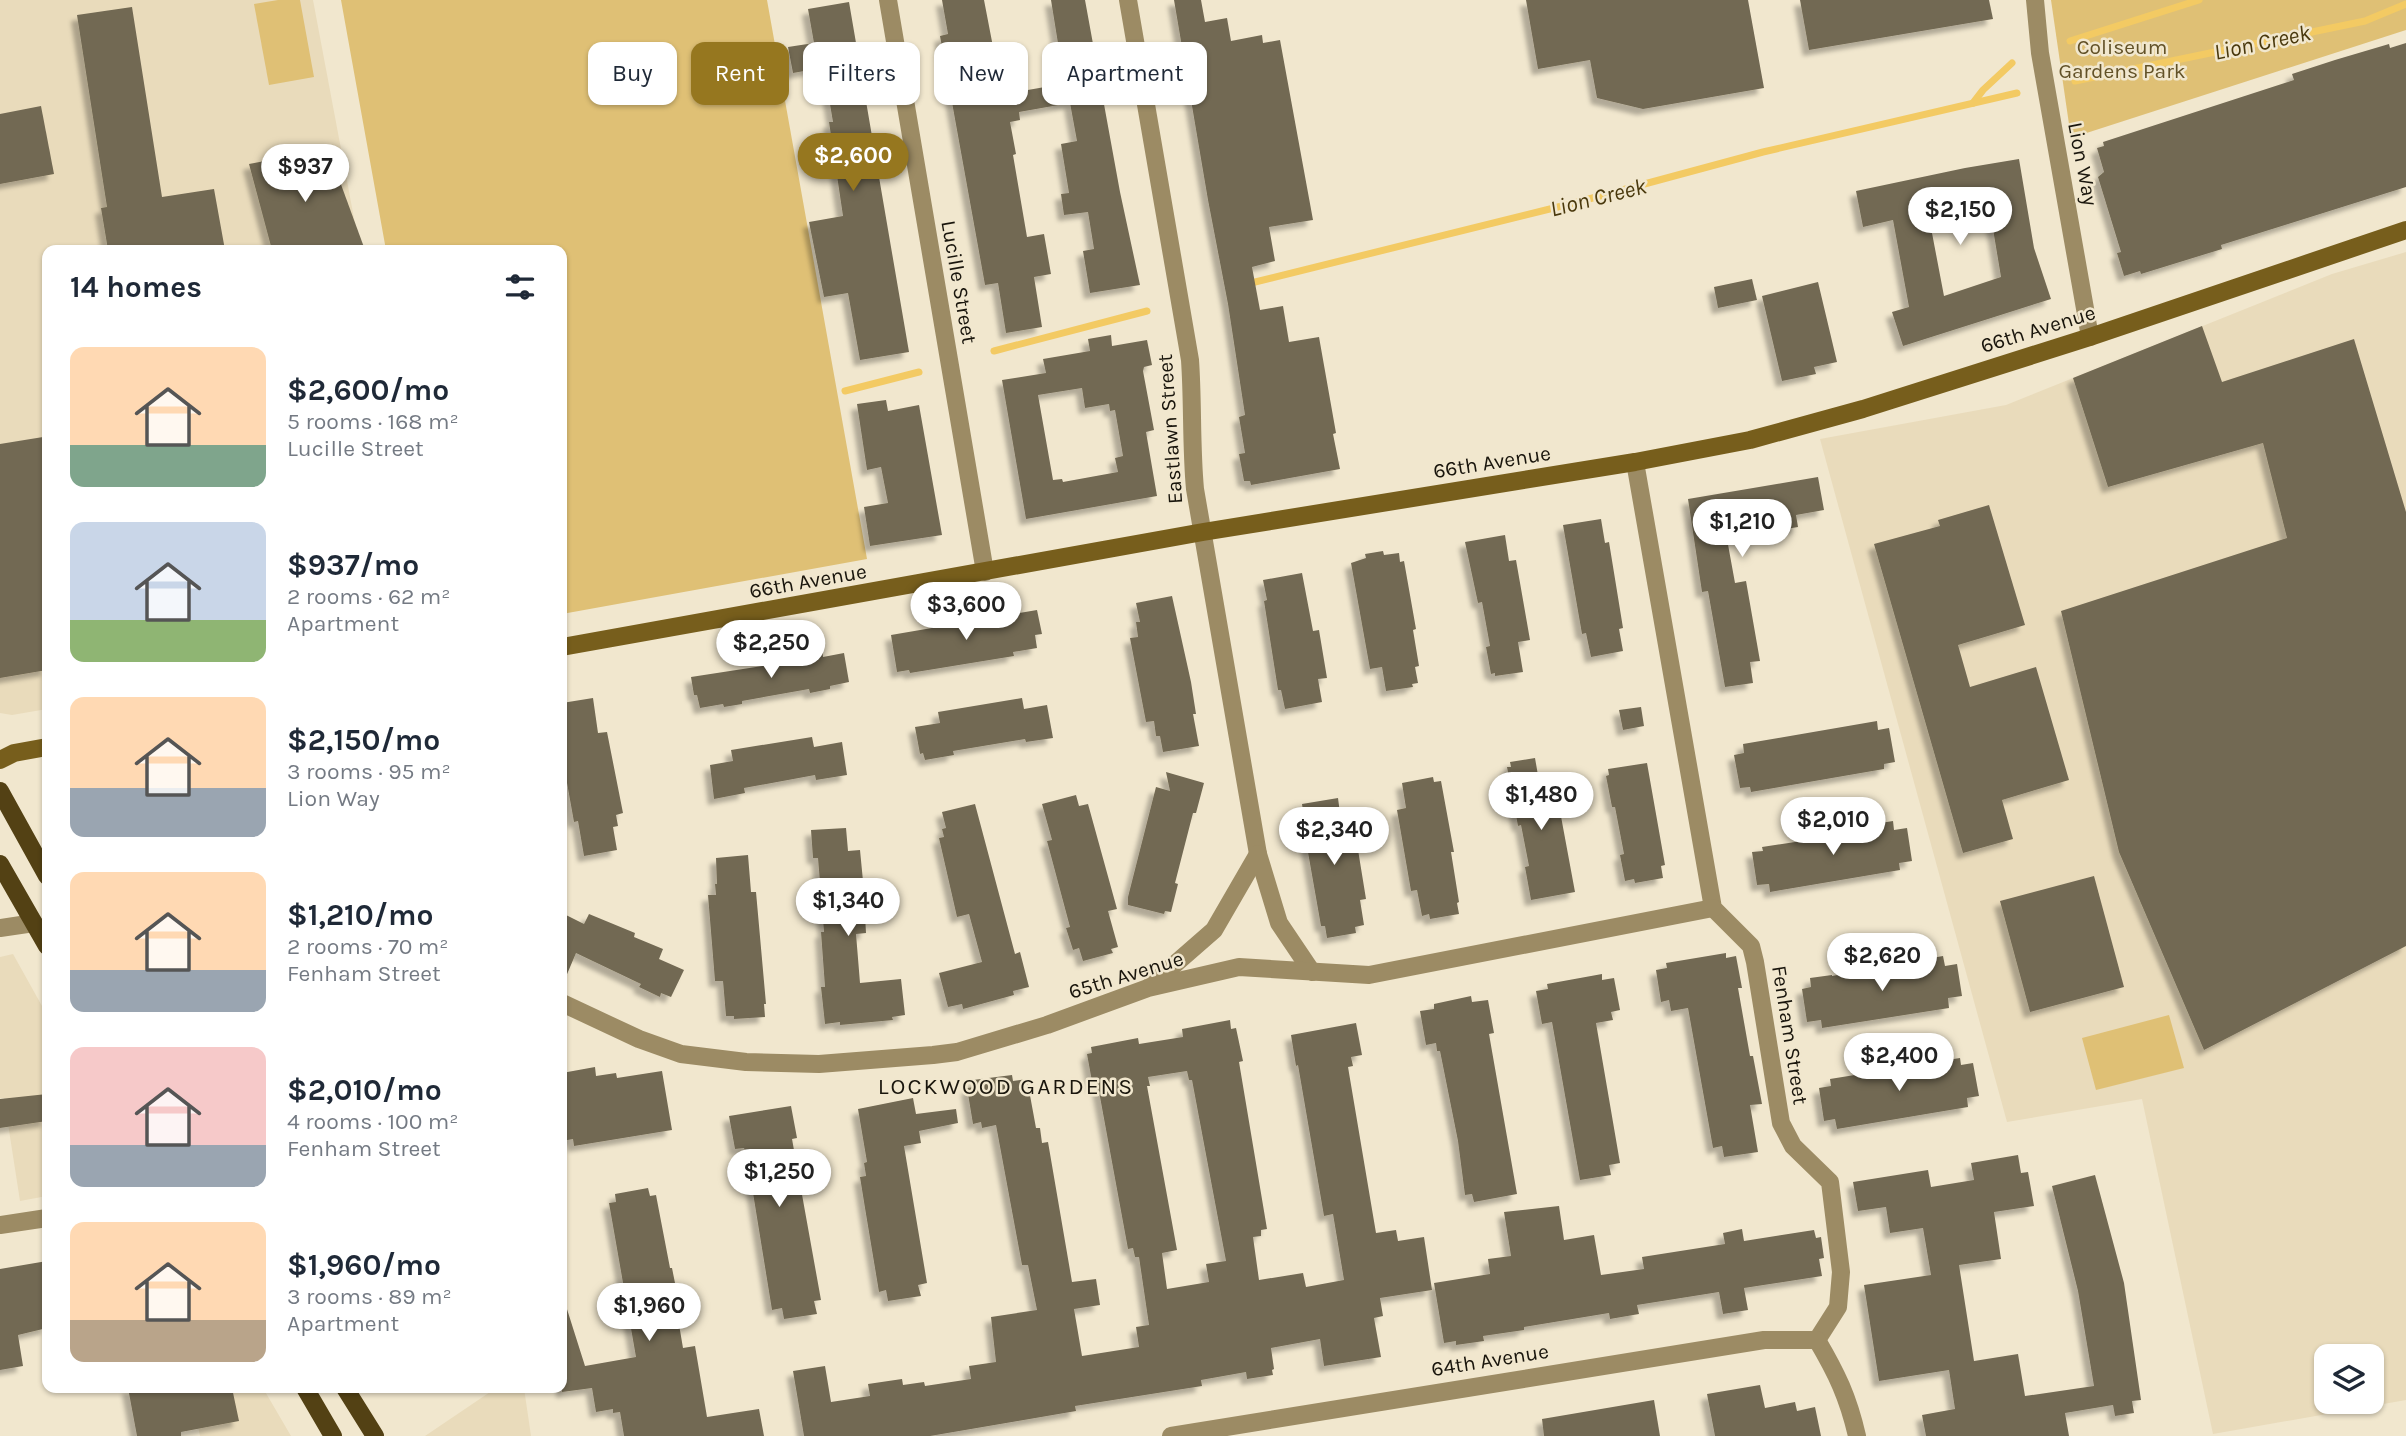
<!DOCTYPE html>
<meta charset="utf-8">
<style>
:root{--surface:#fff;--page:#f6f6f7;--text:#1f2937;--muted:#747a83;--accent:#96771f}
body{margin:0;font-family:Karla,sans-serif;background:var(--page);color:var(--text);height:100vh;display:flex;flex-direction:column;font-size:26px;white-space:nowrap}
*{box-sizing:border-box;margin:0}
p{font-size:23px;color:var(--muted)}
.icon{flex:none;width:38px;height:38px;fill:none;stroke:currentColor;stroke-width:2;stroke-linecap:round;stroke-linejoin:round}
.map{position:relative;flex:1;overflow:hidden}
.side{position:absolute;left:42px;top:245px;width:525px;height:1148px;display:flex;flex-direction:column;background:var(--surface);border-radius:14px;box-shadow:0 2px 5px #0004}
.side>*{flex:none}
.top-card{position:absolute;left:588px;top:42px;width:665px;height:63px;display:flex;gap:14px}
.buttons{position:absolute;left:2314px;top:1344px;display:grid;gap:14px}
.buttons a{display:grid;place-items:center;width:70px;height:70px;border-radius:14px;background:var(--surface);box-shadow:0 2px 5px #0004;font-size:35px}
.price{position:absolute;translate:-50% -60px;padding:0 16px;border-radius:24px;background:#fff;color:#222;font-size:23px;line-height:46px;filter:drop-shadow(0 2px 4px #0008)}
.price::after{content:'';position:absolute;left:50%;top:42px;width:21px;height:16px;margin-left:-10px;background:inherit;clip-path:polygon(0 0,100% 0,50% 100%)}
.price.on{background:var(--accent);color:#fff}
ul{padding:0;list-style:none}
li{display:flex;align-items:center;gap:21px;height:175px;padding:0 28px}
li span{display:grid;place-items:center;flex:none;width:196px;height:140px;border-radius:14px;color:#555}
li>.icon{margin-inline-start:auto}
span .icon{width:84px;height:84px;fill:#fffc;stroke-width:1}
li b{font-size:30px}
h2{display:flex;justify-content:space-between;align-items:center;height:84px;padding:0 28px;font-size:30px}
.chip{padding:0 24px;border-radius:14px;background:var(--surface);box-shadow:0 2px 5px #0004;font-size:24px;line-height:63px}
.chip.on{background:var(--accent);color:#fff}
.map>svg:first-child{display:block}
.built{fill:#e9dbbb;fill-rule:evenodd}
.green{fill:#dfc075}
.lines{fill:none;stroke-linecap:round;stroke-linejoin:round}
.stream{stroke:#f3ca63;stroke-width:7}
.building{fill:#726953;fill-rule:evenodd;filter:url(#shadow)}
.street{stroke:#9c8b64;stroke-width:18}
.secondary{stroke:#775e1c;stroke-width:18}
.primary{stroke:#534114;stroke-width:18}
.labels{text-anchor:middle;stroke-width:5;stroke-linejoin:round;paint-order:stroke}
.park-label{font-size:21px;fill:#625127;stroke:#f1e7ce}
.street-label{font-size:21px;fill:#19150c;stroke:#f1e7ce}
.water-label{font-size:23px;font-style:italic;fill:#49380c;stroke:#f1e7ce}
.neighbourhood-label{font-size:23px;letter-spacing:2px;fill:#19150c;stroke:#f1e7ce}
</style>
<div class="map">
<svg width="2406" height="1436" viewBox="0 0 2406 1436">
<defs>
<filter id="shadow"><feDropShadow dx="-6" dy="6" stdDeviation="2" flood-color="#0004"/></filter>
</defs>
<rect width="100%" height="100%" fill="#f1e7ce"/>
<g class="built">
<polygon points="0,0 313,0 360,250 47,250 47,709 12,715 0,713"/>
<path d="M2406,252V1400L2213,1434L2142,1099L2007,1122L1820,439L2006,405L2332,274ZM2326,1356H2371V1402H2326Z"/>
<polygon points="13,954 47,1015 47,1196 20,1201 4,1098 0,1098 0,957"/>
<polygon points="148,1388 263,1388 291,1436 200,1436 192,1398 150,1396"/>
<polygon points="496,1388 524,1388 531,1436 425,1436"/>
</g>
<g class="green">
<polygon points="278,0 300,0 314,77 269,85 254,4"/>
<polygon points="341,0 767,0 867,559 562,614 562,250 386,250"/>
<polygon points="2051,0 2406,0 2406,30 2071,138"/>
<polygon points="2169,1015 2184,1068 2096,1090 2082,1038"/>
</g>
<g class="lines">
<g class="stream">
<polyline points="2070,41 2199,0"/>
<polyline points="2075,81 2365,21 2406,4"/>
<polyline points="1973,103 1983,90 2012,63"/>
<polyline points="1247,284 1574,203 1763,152 2017,93"/>
<polyline points="994,351 1147,311"/>
<polyline points="845,391 919,372"/>
</g>
</g>
<g class="building">
<polygon points="942,0 984,0 999,78 1002,78 1005,94 1062,84 1058,62 1061,62 1051,0 1085,0 1120,192 1140,285 1090,293 1083,251 1094,249 1088,212 1064,215 1061,194 1069,193 1061,144 1077,141 1070,103 1019,112 1020,120 1010,122 1016,154 1013,155 1027,237 1044,234 1051,274 1034,277 1042,327 1006,333 998,283 985,285 940,36 948,34"/>
<polygon points="1174,0 1201,0 1205,22 1227,18 1231,41 1262,35 1263,43 1280,40 1313,220 1269,227 1275,261 1252,267 1260,310 1283,306 1289,342 1319,337 1336,433 1333,434 1340,469 1251,485 1250,481 1244,481 1239,454 1245,453 1239,417 1245,415 1228,304 1208,200"/>
<polygon points="1526,0 1748,0 1764,88 1643,109 1597,98 1590,60 1538,69"/>
<polygon points="1800,0 1989,0 1993,19 1809,50"/>
<polygon points="849,2 909,352 860,360 848,293 824,297 809,222 843,216 829,122 833,122 825,75 823,76 821,68 793,73 788,47 814,43 808,9"/>
<polygon points="132,7 162,197 214,189 225,250 108,250 101,208 107,207 77,15"/>
<polygon points="2406,43 2406,187 2221,245 2222,249 2141,274 2140,271 2124,276 2117,253 2121,252 2098,177 2104,172 2097,148 2104,146 2103,142 2294,80 2292,74 2335,60 2389,44 2390,48"/>
<polygon points="41,106 54,174 0,184 0,114"/>
<polygon points="328,149 365,250 272,250 249,164"/>
<path d="M2019,159L2034,248L2051,299L1903,346L1892,312L1909,307L1893,220L1863,227L1856,191L1965,168ZM1988,199L2001,277L1944,296L1928,212Z"/>
<polygon points="1752,279 1757,300 1718,308 1714,287"/>
<polygon points="1818,282 1837,362 1814,367 1816,374 1782,381 1762,296"/>
<polygon points="2202,326 2222,382 2354,339 2406,512 2406,946 2204,1050 2119,852 2061,611 2287,538 2263,443 2108,487 2073,378"/>
<path d="M1111,335L1112,346L1147,340L1152,365L1144,367L1143,371L1154,430L1146,432L1157,496L1026,519L1002,380L1046,373L1043,359L1090,351L1088,339ZM1082,388L1085,408L1109,404L1110,411L1115,410L1123,456L1115,458L1118,472L1063,482L1062,479L1053,480L1038,395Z"/>
<polygon points="886,400 888,411 919,405 942,535 870,546 864,507 888,503 881,467 867,470 857,404"/>
<polygon points="43,437 47,465 47,670 0,678 0,444"/>
<polygon points="1818,477 1824,510 1796,515 1798,527 1727,539 1735,583 1746,581 1760,661 1750,662 1753,683 1725,687 1708,591 1702,592 1688,499"/>
<polygon points="1989,505 2025,625 1958,645 1970,687 2036,667 2069,780 2002,800 2013,839 1963,853 1874,544 1940,526 1938,520"/>
<polygon points="1601,519 1605,543 1609,542 1623,628 1619,629 1623,651 1591,657 1586,633 1582,634 1563,525"/>
<polygon points="1505,535 1509,561 1516,560 1530,640 1518,642 1523,672 1495,676 1495,673 1491,674 1486,647 1490,646 1482,602 1478,603 1465,542"/>
<polygon points="1383,551 1384,555 1399,553 1400,562 1404,561 1416,629 1413,630 1419,666 1415,667 1418,683 1412,684 1413,687 1386,691 1382,667 1370,669 1351,563 1366,558 1365,554"/>
<polygon points="1302,573 1313,631 1319,630 1327,678 1318,679 1322,702 1285,709 1281,690 1278,690 1264,601 1267,600 1263,580"/>
<polygon points="1172,596 1191,682 1196,714 1193,714 1199,746 1163,752 1160,736 1156,736 1154,721 1146,722 1130,638 1138,637 1136,622 1140,622 1136,603"/>
<polygon points="1037,610 1042,634 1035,635 1037,648 1013,652 1014,656 910,673 909,670 897,672 891,635"/>
<polygon points="822,649 823,657 844,653 849,682 830,686 830,689 810,693 809,689 742,701 742,704 724,707 723,704 700,708 697,695 694,695 691,677 801,660 800,653"/>
<polygon points="593,698 598,733 607,732 623,813 616,815 618,826 613,827 617,850 584,856 578,821 574,822 562,755 562,703"/>
<polygon points="1022,698 1024,709 1047,705 1053,738 1026,742 1025,739 953,751 954,755 925,760 923,753 920,754 915,727 940,723 938,712"/>
<polygon points="1641,707 1644,726 1623,730 1619,710"/>
<polygon points="1877,721 1878,730 1889,728 1895,762 1884,764 1884,769 1751,792 1750,787 1740,788 1734,755 1744,753 1743,744"/>
<polygon points="812,737 814,747 842,742 847,775 816,780 815,775 744,788 745,793 714,799 710,765 733,761 731,750"/>
<polygon points="1535,758 1539,781 1545,780 1546,786 1555,784 1575,892 1531,900 1525,867 1529,866 1521,825 1518,826 1507,767 1511,767 1510,762"/>
<polygon points="1647,763 1665,865 1661,866 1663,878 1635,883 1634,879 1625,881 1620,855 1624,854 1615,807 1612,807 1606,776 1609,775 1608,769"/>
<polygon points="1166,772 1204,783 1196,813 1193,813 1175,883 1178,884 1171,912 1165,911 1164,914 1128,905 1128,897 1156,787 1170,791"/>
<polygon points="1433,777 1434,782 1441,781 1454,852 1451,852 1459,902 1457,903 1459,914 1430,919 1429,914 1422,916 1417,890 1411,891 1397,810 1406,808 1402,783"/>
<polygon points="1076,795 1079,806 1088,804 1117,909 1108,911 1118,947 1111,949 1113,953 1083,961 1079,948 1073,950 1066,928 1070,927 1047,841 1052,840 1042,804"/>
<polygon points="1338,798 1341,821 1353,819 1366,899 1360,900 1364,925 1355,927 1356,933 1327,938 1325,926 1321,926 1303,824 1305,824 1302,804"/>
<polygon points="975,804 1015,954 1020,952 1029,987 1013,991 1014,995 963,1009 962,1004 948,1007 939,973 982,962 969,914 957,917 939,838 944,837 942,829 946,828 942,812"/>
<polygon points="1893,821 1894,830 1907,828 1912,861 1899,863 1900,870 1770,892 1769,884 1757,885 1752,852 1763,851 1762,847 1802,841 1801,836"/>
<polygon points="846,828 848,851 860,850 863,881 866,933 856,934 860,983 901,979 905,1015 892,1017 893,1020 840,1025 840,1022 825,1024 821,987 825,987 821,932 824,932 818,858 813,858 811,830"/>
<polygon points="748,855 751,892 756,892 766,1004 764,1004 765,1017 734,1019 734,1016 726,1016 723,981 715,981 708,895 716,895 715,884 717,884 716,858"/>
<polygon points="2094,876 2124,987 2030,1012 2000,901"/>
<polygon points="562,913 584,924 589,914 635,933 634,937 663,949 659,959 684,970 671,997 661,993 660,997 639,987 641,984 576,953 562,986"/>
<polygon points="1726,953 1726,958 1736,956 1742,988 1738,988 1750,1056 1753,1056 1762,1104 1750,1105 1758,1152 1724,1157 1722,1146 1713,1148 1688,1008 1671,1011 1669,1000 1661,1002 1656,970 1667,968 1666,963"/>
<polygon points="1943,956 1945,966 1957,964 1962,996 1948,998 1949,1008 1822,1028 1821,1020 1807,1022 1802,989 1811,987 1810,978 1832,975 1832,976"/>
<polygon points="1602,974 1602,980 1614,978 1620,1010 1611,1012 1613,1020 1596,1023 1620,1163 1609,1165 1611,1175 1580,1180 1552,1022 1542,1024 1536,991 1548,989 1547,984"/>
<polygon points="1471,996 1472,1002 1488,1000 1494,1033 1489,1034 1517,1194 1474,1202 1472,1194 1465,1195 1458,1141 1440,1051 1437,1051 1436,1043 1426,1045 1420,1011 1434,1009 1434,1004"/>
<path d="M1230,1020L1231,1029L1236,1028L1243,1061L1239,1062L1267,1229L1261,1230V1236L1253,1237L1259,1280L1303,1273L1306,1287L1344,1280L1333,1214L1324,1216L1298,1065L1296,1066L1291,1035L1356,1023L1362,1055L1351,1057L1353,1066L1348,1067L1376,1233L1396,1230L1398,1241L1424,1237L1432,1290L1380,1298L1383,1316L1374,1318L1381,1357L1324,1366L1320,1339L1271,1348L1274,1369L1272,1370L1273,1375L1247,1379L1246,1372L1201,1380L1202,1386L1075,1406L1076,1411L930,1436H804L793,1371L825,1366L831,1402L870,1396L868,1384L902,1379L903,1385L924,1382L925,1386L971,1379L969,1366L996,1362L991,1317L1037,1310L1028,1265H1022L996,1125L982,1128L981,1122L973,1124L967,1088L974,1087L973,1080L1012,1075L1013,1081L1027,1079L1036,1128H1040L1042,1143L1048,1142L1072,1282L1096,1279L1100,1305L1074,1309L1082,1356L1139,1347L1136,1327L1149,1325L1139,1257H1135L1133,1248L1128,1249L1098,1086L1093,1087L1087,1054L1092,1053L1091,1047L1138,1038L1139,1044L1183,1037L1182,1029ZM1187,1071L1189,1080H1192L1226,1261L1206,1264L1209,1282L1167,1289L1162,1253L1177,1250L1147,1086H1150L1148,1077Z"/>
<polygon points="1960,1058 1961,1065 1973,1063 1979,1096 1967,1098 1968,1107 1837,1129 1835,1119 1824,1121 1819,1088 1831,1086 1830,1079"/>
<polygon points="595,1067 596,1076 616,1073 617,1078 662,1071 672,1130 574,1146 573,1139 562,1141 562,1073"/>
<polygon points="47,1094 47,1121 0,1128 0,1099"/>
<polygon points="913,1098 916,1114 956,1109 958,1123 919,1131 921,1143 904,1146 927,1283 918,1285 921,1296 888,1301 886,1290 879,1292 865,1208 860,1177 866,1176 864,1163 867,1162 858,1109"/>
<polygon points="791,1106 797,1138 792,1139 821,1300 814,1301 817,1314 784,1319 782,1308 772,1310 747,1156 744,1148 735,1149 729,1116"/>
<polygon points="2018,1155 2021,1173 2028,1172 2034,1206 1994,1212 2001,1259 1959,1265 1974,1361 2018,1354 2025,1396 2094,1386 2078,1291 2052,1186 2095,1175 2124,1283 2141,1400 2132,1401 2134,1413 2115,1416 2113,1405 2065,1413 2069,1436 1926,1436 1922,1415 1955,1409 1949,1370 1879,1381 1864,1285 1931,1275 1923,1228 1890,1233 1886,1207 1858,1211 1853,1182 1928,1170 1931,1187 1974,1180 1971,1163"/>
<polygon points="648,1188 650,1196 656,1195 670,1268 672,1268 676,1288 673,1289 683,1348 695,1346 707,1417 759,1409 764,1436 624,1436 620,1412 613,1413 613,1409 596,1412 592,1388 562,1392 562,1307 566,1306 585,1366 636,1357 609,1203 616,1202 615,1194"/>
<polygon points="1559,1206 1564,1240 1594,1235 1601,1275 1644,1269 1642,1257 1725,1244 1723,1233 1742,1229 1744,1241 1814,1230 1816,1238 1821,1237 1824,1258 1819,1259 1822,1276 1744,1288 1748,1310 1723,1314 1719,1292 1637,1305 1639,1314 1610,1319 1609,1313 1524,1327 1524,1330 1483,1336 1484,1341 1456,1345 1456,1341 1444,1343 1434,1283 1490,1274 1488,1259 1511,1256 1504,1212"/>
<polygon points="47,1261 47,1328 18,1335 23,1366 0,1370 0,1269"/>
<polygon points="1760,1385 1765,1408 1795,1402 1797,1411 1815,1407 1821,1436 1715,1436 1707,1394"/>
<polygon points="128,1388 232,1388 239,1421 181,1432 181,1436 137,1436"/>
<polygon points="1654,1400 1660,1436 1544,1436 1542,1419"/>
</g>
<g class="lines">
<g class="street">
<polyline points="888,0 985,572"/>
<path d="M1128,0L1190,360C1193,403 1191,446 1195,489L1258,854L1279,923L1312,972"/>
<polyline points="2035,0 2040,53 2090,337"/>
<polyline points="1635,462 1713,908 1751,946 1755,962 1781,1123 1793,1146 1830,1182 1841,1272 1838,1307 1817,1340"/>
<polyline points="0,928 34,923"/>
<polyline points="1151,985 1214,930 1258,854"/>
<polyline points="562,1003 639,1039 681,1054 746,1062 819,1064 933,1055 957,1052 1047,1025 1148,988 1239,967 1369,975 1713,908"/>
<polyline points="0,1225 47,1218"/>
<path d="M1817,1340C1837,1374 1848,1397 1857,1436"/>
<polyline points="1171,1436 1764,1340 1817,1340"/>
</g>
<g class="secondary">
<polyline points="562,647 1203,532 1635,462 1750,440 1863,409 2090,337 2406,230"/>
<polyline points="0,760 14,753 47,747"/>
</g>
<g class="primary">
<polyline points="0,791 47,876"/>
<polyline points="0,864 47,946"/>
<polyline points="305,1388 333,1436"/>
<polyline points="345,1388 375,1436"/>
</g>
</g>
<g class="labels">
<g class="park-label">
<text x="2122" y="54">Coliseum<tspan x="2122" dy="24">Gardens Park</tspan></text>
</g>
<g class="street-label">
<text transform="translate(2083 164) rotate(79)" y="7">Lion Way</text>
<text transform="translate(959 282) rotate(80)" y="7">Lucille Street</text>
<text transform="translate(2038 329) rotate(-17)" y="7">66th Avenue</text>
<text transform="translate(1170 429) rotate(-94)" y="7">Eastlawn Street</text>
<text transform="translate(1492 462) rotate(-9)" y="7">66th Avenue</text>
<text transform="translate(808 581) rotate(-10)" y="7">66th Avenue</text>
<text transform="translate(1126 975) rotate(-17)" y="7">65th Avenue</text>
<text transform="translate(1790 1035) rotate(81)" y="7">Fenham Street</text>
<text transform="translate(1490 1360) rotate(-9)" y="7">64th Avenue</text>
</g>
<g class="water-label">
<text transform="translate(2262 42) rotate(-12)" y="8">Lion Creek</text>
<text transform="translate(1598 197) rotate(-14)" y="8">Lion Creek</text>
</g>
<g class="neighbourhood-label">
<text x="1006" y="1094">LOCKWOOD GARDENS</text>
</g>
</g>
</svg>
<div class="buttons">
<a><svg class="icon" aria-label="layers" viewBox="0 0 24 24"><path d="M12 4l9 5-9 5-9-5zM3 14l9 5 9-5"/></svg></a>
</div>
<b class="price on" style="left:853px;top:193px">$2,600</b>
<b class="price" style="left:305px;top:204px">$937</b>
<b class="price" style="left:1960px;top:247px">$2,150</b>
<b class="price" style="left:1742px;top:559px">$1,210</b>
<b class="price" style="left:966px;top:642px">$3,600</b>
<b class="price" style="left:771px;top:680px">$2,250</b>
<b class="price" style="left:1541px;top:832px">$1,480</b>
<b class="price" style="left:1833px;top:857px">$2,010</b>
<b class="price" style="left:1334px;top:867px">$2,340</b>
<b class="price" style="left:848px;top:938px">$1,340</b>
<b class="price" style="left:1882px;top:993px">$2,620</b>
<b class="price" style="left:1899px;top:1093px">$2,400</b>
<b class="price" style="left:779px;top:1209px">$1,250</b>
<b class="price" style="left:649px;top:1343px">$1,960</b>
<div class="top-card">
<a class="chip">Buy</a>
<a class="chip on">Rent</a>
<a class="chip">Filters</a>
<a class="chip">New</a>
<a class="chip">Apartment</a>
</div>
<section class="side">
<h2>14 homes<svg class="icon" aria-label="filters" viewBox="0 0 24 24"><path d="M4 7h16M4 17h16"/><circle cx="9" cy="7" r="2"/><circle cx="15" cy="17" r="2"/></svg></h2>
<ul>
<li><span style="background:linear-gradient(#ffd9b3 70%,#7fa58c 0)"><svg class="icon" aria-label="home" viewBox="0 0 24 24"><path d="M3 11l9-7 9 7M6 9v11h12V9"/></svg></span><div><b>$2,600/mo</b><p>5 rooms · 168 m²</p><p>Lucille Street</p></div></li>
<li><span style="background:linear-gradient(#c9d6e8 70%,#8fb573 0)"><svg class="icon" aria-label="home" viewBox="0 0 24 24"><path d="M3 11l9-7 9 7M6 9v11h12V9"/></svg></span><div><b>$937/mo</b><p>2 rooms · 62 m²</p><p>Apartment</p></div></li>
<li><span style="background:linear-gradient(#ffd9b3 65%,#9aa5b1 0)"><svg class="icon" aria-label="home" viewBox="0 0 24 24"><path d="M3 11l9-7 9 7M6 9v11h12V9"/></svg></span><div><b>$2,150/mo</b><p>3 rooms · 95 m²</p><p>Lion Way</p></div></li>
<li><span style="background:linear-gradient(#ffd9b3 70%,#9aa5b1 0)"><svg class="icon" aria-label="home" viewBox="0 0 24 24"><path d="M3 11l9-7 9 7M6 9v11h12V9"/></svg></span><div><b>$1,210/mo</b><p>2 rooms · 70 m²</p><p>Fenham Street</p></div></li>
<li><span style="background:linear-gradient(#f6c9c9 70%,#9aa5b1 0)"><svg class="icon" aria-label="home" viewBox="0 0 24 24"><path d="M3 11l9-7 9 7M6 9v11h12V9"/></svg></span><div><b>$2,010/mo</b><p>4 rooms · 100 m²</p><p>Fenham Street</p></div></li>
<li><span style="background:linear-gradient(#ffd9b3 70%,#b9a48a 0)"><svg class="icon" aria-label="home" viewBox="0 0 24 24"><path d="M3 11l9-7 9 7M6 9v11h12V9"/></svg></span><div><b>$1,960/mo</b><p>3 rooms · 89 m²</p><p>Apartment</p></div></li>
</ul>
</section>
</div>
